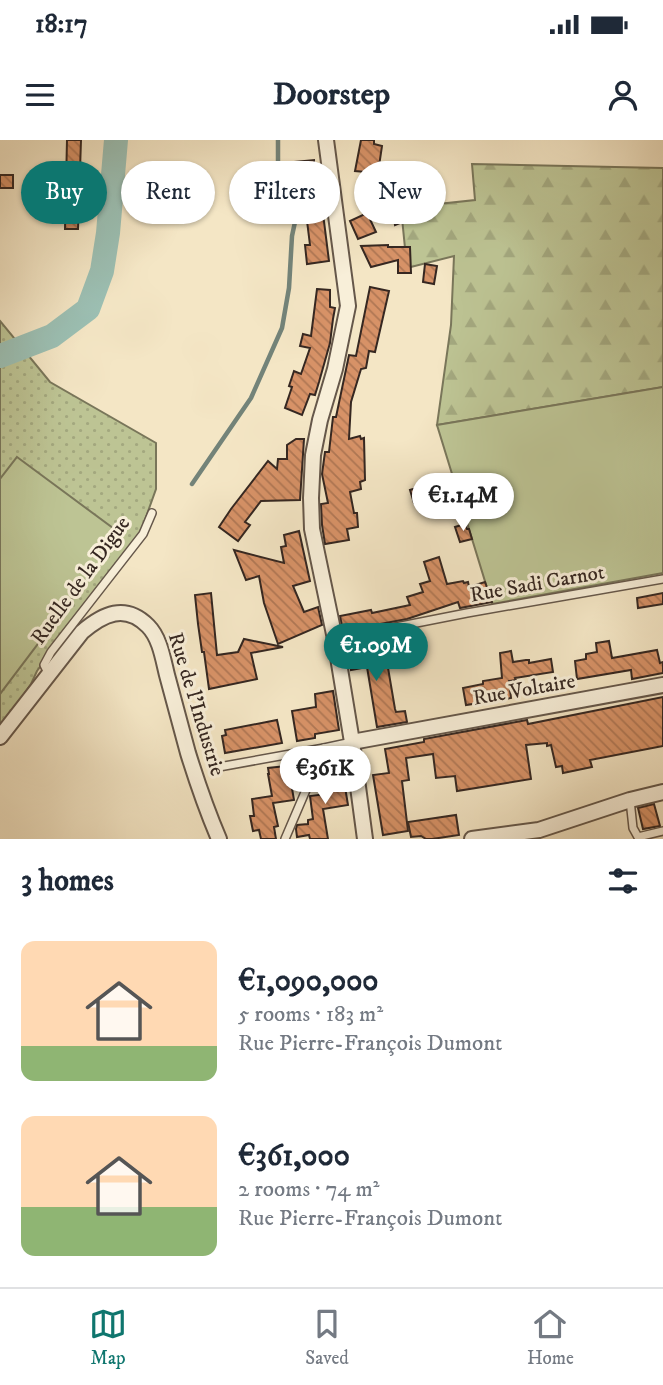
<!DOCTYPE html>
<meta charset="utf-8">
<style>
:root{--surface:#fff;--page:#f2f2f3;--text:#1f2937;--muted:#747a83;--line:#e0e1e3;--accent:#0f766e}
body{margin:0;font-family:"IM FELL DW Pica",serif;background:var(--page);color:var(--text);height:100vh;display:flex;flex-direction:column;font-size:26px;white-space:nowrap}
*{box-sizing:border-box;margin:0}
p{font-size:23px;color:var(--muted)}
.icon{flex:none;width:38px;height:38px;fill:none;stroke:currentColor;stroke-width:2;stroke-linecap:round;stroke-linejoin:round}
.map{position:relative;height:699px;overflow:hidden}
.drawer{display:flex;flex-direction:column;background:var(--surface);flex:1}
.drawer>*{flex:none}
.guide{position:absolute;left:21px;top:21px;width:621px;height:63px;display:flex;gap:14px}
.price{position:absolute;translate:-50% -60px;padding:0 16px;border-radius:24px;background:#fff;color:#222;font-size:23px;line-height:46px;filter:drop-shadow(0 2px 4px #0008)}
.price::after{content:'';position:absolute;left:50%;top:42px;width:21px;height:16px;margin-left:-10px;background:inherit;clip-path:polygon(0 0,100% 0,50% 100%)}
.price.active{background:var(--accent);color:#fff}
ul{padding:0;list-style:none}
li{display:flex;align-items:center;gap:21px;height:175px;padding:0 21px}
li span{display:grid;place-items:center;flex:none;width:196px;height:140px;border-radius:14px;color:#555}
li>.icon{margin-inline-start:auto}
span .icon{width:84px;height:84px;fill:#fffc;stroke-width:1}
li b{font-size:30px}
h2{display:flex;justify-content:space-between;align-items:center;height:84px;padding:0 21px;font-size:30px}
.tag{padding:0 24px;border-radius:32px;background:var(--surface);box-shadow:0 2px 5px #0004;font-size:24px;line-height:63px}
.tag.active{background:var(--accent);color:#fff}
.status{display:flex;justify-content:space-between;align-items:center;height:49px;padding:0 35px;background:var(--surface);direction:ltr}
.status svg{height:19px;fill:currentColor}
header{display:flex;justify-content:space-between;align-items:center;height:91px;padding:0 21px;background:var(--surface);font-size:32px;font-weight:800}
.dock{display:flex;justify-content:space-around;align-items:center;height:98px;border-top:2px solid var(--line);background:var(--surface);font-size:19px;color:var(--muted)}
.dock a{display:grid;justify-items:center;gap:4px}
.dock .active{color:var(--accent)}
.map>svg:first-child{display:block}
.grass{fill:url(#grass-dots);stroke:#79765a;stroke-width:2}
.forest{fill:url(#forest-firs);stroke:#79765a;stroke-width:2}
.green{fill:#bdc494;stroke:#79765a;stroke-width:2}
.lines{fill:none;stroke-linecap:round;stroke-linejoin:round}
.stream{stroke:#738379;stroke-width:4.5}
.river{stroke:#9cc0b4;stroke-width:24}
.building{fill:url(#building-back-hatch);stroke:#352721;stroke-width:2}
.lane-casing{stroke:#65574a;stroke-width:10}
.street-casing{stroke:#65574a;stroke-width:18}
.lane{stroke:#f8efd9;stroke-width:7}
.street{stroke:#f8efd9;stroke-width:14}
.labels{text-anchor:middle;stroke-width:6;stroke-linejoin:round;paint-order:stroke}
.street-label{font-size:21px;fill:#352721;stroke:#f8efd9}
</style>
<div class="status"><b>18:17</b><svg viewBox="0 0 49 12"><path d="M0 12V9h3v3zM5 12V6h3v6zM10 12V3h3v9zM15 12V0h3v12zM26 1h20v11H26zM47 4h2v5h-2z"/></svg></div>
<header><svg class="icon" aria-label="menu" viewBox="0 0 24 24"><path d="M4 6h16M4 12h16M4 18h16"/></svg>Doorstep<svg class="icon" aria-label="person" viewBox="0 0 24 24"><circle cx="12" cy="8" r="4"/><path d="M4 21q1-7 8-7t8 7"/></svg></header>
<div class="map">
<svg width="663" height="699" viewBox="0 0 663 699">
<defs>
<pattern id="grass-dots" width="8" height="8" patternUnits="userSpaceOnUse" patternTransform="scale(1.75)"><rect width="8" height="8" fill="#bdc494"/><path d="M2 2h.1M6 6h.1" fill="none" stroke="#a3a87f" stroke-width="1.8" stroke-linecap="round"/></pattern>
<pattern id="forest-firs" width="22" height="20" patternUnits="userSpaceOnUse" patternTransform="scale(1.75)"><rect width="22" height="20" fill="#bdc494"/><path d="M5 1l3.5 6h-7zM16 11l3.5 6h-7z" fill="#a3a87f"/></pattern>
<pattern id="building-back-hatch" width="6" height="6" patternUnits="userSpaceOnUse" patternTransform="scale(1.75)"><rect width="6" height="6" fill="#d79267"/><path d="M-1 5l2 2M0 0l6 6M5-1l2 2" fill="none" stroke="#af7754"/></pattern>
</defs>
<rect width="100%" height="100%" fill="#f4e6c5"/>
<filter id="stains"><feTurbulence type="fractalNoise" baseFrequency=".00286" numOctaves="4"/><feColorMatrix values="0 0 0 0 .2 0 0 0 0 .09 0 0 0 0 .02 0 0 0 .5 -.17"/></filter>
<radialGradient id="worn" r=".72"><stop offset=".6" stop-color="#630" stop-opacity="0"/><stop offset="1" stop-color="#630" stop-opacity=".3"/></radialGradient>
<polygon class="grass" points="0,181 50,242 156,303 156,349 141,391 37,531 31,544 0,589"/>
<polygon class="forest" points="472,24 663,28 663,247 437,285 451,185 454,116 407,128 401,68 475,60"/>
<g class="green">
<polygon points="663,247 663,433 492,464 437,285"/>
<polygon points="17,317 121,394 0,554 0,339"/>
</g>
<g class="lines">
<polyline class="stream" points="192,344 251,258 282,188 289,148 292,96 295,82 291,49 278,35 278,0"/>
<polyline class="river" points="0,216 52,196 88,169 102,131 108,93 116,0"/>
</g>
<g class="building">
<polygon points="67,0 81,0 78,89 65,89"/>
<polygon points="361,0 374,0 374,4 382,6 378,33 355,31"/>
<polygon points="314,20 314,26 317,26 329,121 307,124 305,105 310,105 306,73 302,74 298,33 296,33 295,22"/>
<rect x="0" y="35" width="13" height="13"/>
<polygon points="405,63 407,80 395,85 392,66"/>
<polygon points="367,73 376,92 358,99 350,81"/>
<polygon points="388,105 388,107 410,107 411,133 398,133 398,120 371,127 361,106"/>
<polygon points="425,124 437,126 434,144 423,142"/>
<polygon points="370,147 389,151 375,212 369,211 366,228 361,229 351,262 349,299 360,296 361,299 364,298 365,340 360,342 361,349 350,352 354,373 357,373 358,387 347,389 349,400 325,404 322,385 321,364 328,363 322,334 325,312 329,312 333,277 336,277 349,215 356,216"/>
<polygon points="317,149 330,150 330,167 335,168 333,179 330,203 319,242 315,255 310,254 302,275 285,268 292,247 289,246 294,231 301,234 310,208 300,206 303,194 311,196"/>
<polygon points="296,299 304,299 300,360 261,361 245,382 250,385 238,401 219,387 231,369 268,321 277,329 278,319 287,319 287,305"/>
<polygon points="423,346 427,359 414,363 410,350"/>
<polygon points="465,384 467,389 469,389 472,399 460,402 455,387"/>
<polygon points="299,391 310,441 293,446 304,472 318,467 322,485 278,504 264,463 259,436 246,440 234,410 284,423 281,407 286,406 284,395"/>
<polygon points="439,417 447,444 463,441 464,443 468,442 469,447 485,442 492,462 460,468 458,462 407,479 343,491 340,476 371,470 372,473 410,465 407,457 423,452 420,444 430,441 424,422"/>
<polygon points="211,453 217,515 238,512 244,499 283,507 251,513 257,539 209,549 204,512 202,512 198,484 195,455"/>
<polygon points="663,453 663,464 638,468 637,458"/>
<polygon points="370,498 375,524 387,522 395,569 396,572 405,571 407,582 377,587 367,527 351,530 347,503"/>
<polygon points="609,501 612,518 657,510 660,523 663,522 663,533 632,539 631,530 577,539 575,521 586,519 586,514 597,512 596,503"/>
<polygon points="511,511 513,522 526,520 529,520 529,523 551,519 553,532 515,538 516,540 509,541 511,558 466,565 463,548 483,544 483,541 502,538 500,513"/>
<polygon points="333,551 339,590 315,594 315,598 297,601 292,571 316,567 315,554"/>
<polygon points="663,557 663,606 590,620 592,627 563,633 562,626 556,627 551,605 547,606 547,603 526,605 531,639 457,651 455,636 436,638 433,614 406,618 409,640 402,641 408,691 383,695 373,635 389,633 385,609 424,602 424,599 527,580 528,584"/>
<polygon points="277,580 282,603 225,613 222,596 226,595 225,590"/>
<polygon points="286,626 286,631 289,631 294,660 273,663 278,686 274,687 276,699 261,699 259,690 253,691 250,676 254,676 252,659 272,656 268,634 269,634 268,628"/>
<polygon points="342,629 348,665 323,669 328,699 310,699 309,695 297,697 296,689 297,685 308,684 308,680 313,679 310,656 327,654 323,632"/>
<polygon points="654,664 660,686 643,689 638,668"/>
<polygon points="456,675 459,695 432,699 426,699 421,696 411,697 408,682"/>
</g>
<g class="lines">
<g class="lane-casing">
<g id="lane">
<polyline points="335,499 467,473 663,439"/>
<polyline points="49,535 44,525 51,512 143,394 152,373"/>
<polyline points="219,627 324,608 352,602"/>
<polyline points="630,660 633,688 638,697 663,691"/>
<polyline points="285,699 324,608"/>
</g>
</g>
<g class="street-casing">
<g id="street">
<polyline points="326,0 348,166 335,229 320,280 313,315 311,358 312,389 335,499 352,602 365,699"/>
<path d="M0,597L82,492C103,474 125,463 148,486C160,498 163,519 167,535C174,561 181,587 188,613C197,642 207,671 219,699"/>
<polyline points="352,602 663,545"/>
<polyline points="472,699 539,690 630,660 663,652"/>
</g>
</g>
<use href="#lane" class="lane"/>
<use href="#street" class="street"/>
</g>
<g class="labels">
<g class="street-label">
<text transform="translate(80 440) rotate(-54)" y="7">Ruelle de la Digue</text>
<text transform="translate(537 443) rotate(-10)" y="7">Rue Sadi Carnot</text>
<text transform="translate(524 549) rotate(-10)" y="7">Rue Voltaire</text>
<text transform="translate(197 564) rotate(73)" y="7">Rue de l'Industrie</text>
</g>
</g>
<rect width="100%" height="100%" filter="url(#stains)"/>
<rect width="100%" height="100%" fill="url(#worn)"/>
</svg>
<b class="price" style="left:463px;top:393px">€1.14M</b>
<b class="price active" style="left:376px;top:543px">€1.09M</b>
<b class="price" style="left:325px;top:666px">€361K</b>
<div class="guide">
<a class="tag active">Buy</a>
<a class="tag">Rent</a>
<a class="tag">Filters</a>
<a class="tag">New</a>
</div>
</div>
<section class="drawer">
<h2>3 homes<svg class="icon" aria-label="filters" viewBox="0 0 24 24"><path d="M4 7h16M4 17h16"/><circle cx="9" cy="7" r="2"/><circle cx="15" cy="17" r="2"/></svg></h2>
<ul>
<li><span style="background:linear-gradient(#ffd9b3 75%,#8fb573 0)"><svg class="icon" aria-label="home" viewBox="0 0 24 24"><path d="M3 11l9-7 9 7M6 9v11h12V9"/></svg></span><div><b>€1,090,000</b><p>5 rooms · 183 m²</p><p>Rue Pierre-François Dumont</p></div></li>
<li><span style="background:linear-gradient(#ffd9b3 65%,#8fb573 0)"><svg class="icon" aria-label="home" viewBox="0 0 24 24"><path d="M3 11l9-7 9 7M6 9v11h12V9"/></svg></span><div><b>€361,000</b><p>2 rooms · 74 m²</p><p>Rue Pierre-François Dumont</p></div></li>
</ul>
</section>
<nav class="dock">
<a class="active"><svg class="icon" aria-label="map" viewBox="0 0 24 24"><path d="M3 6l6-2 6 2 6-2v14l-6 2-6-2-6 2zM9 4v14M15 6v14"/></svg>Map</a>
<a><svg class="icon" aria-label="saved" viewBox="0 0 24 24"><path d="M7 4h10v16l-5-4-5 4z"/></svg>Saved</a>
<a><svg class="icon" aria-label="home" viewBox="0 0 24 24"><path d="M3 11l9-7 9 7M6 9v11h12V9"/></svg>Home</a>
</nav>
